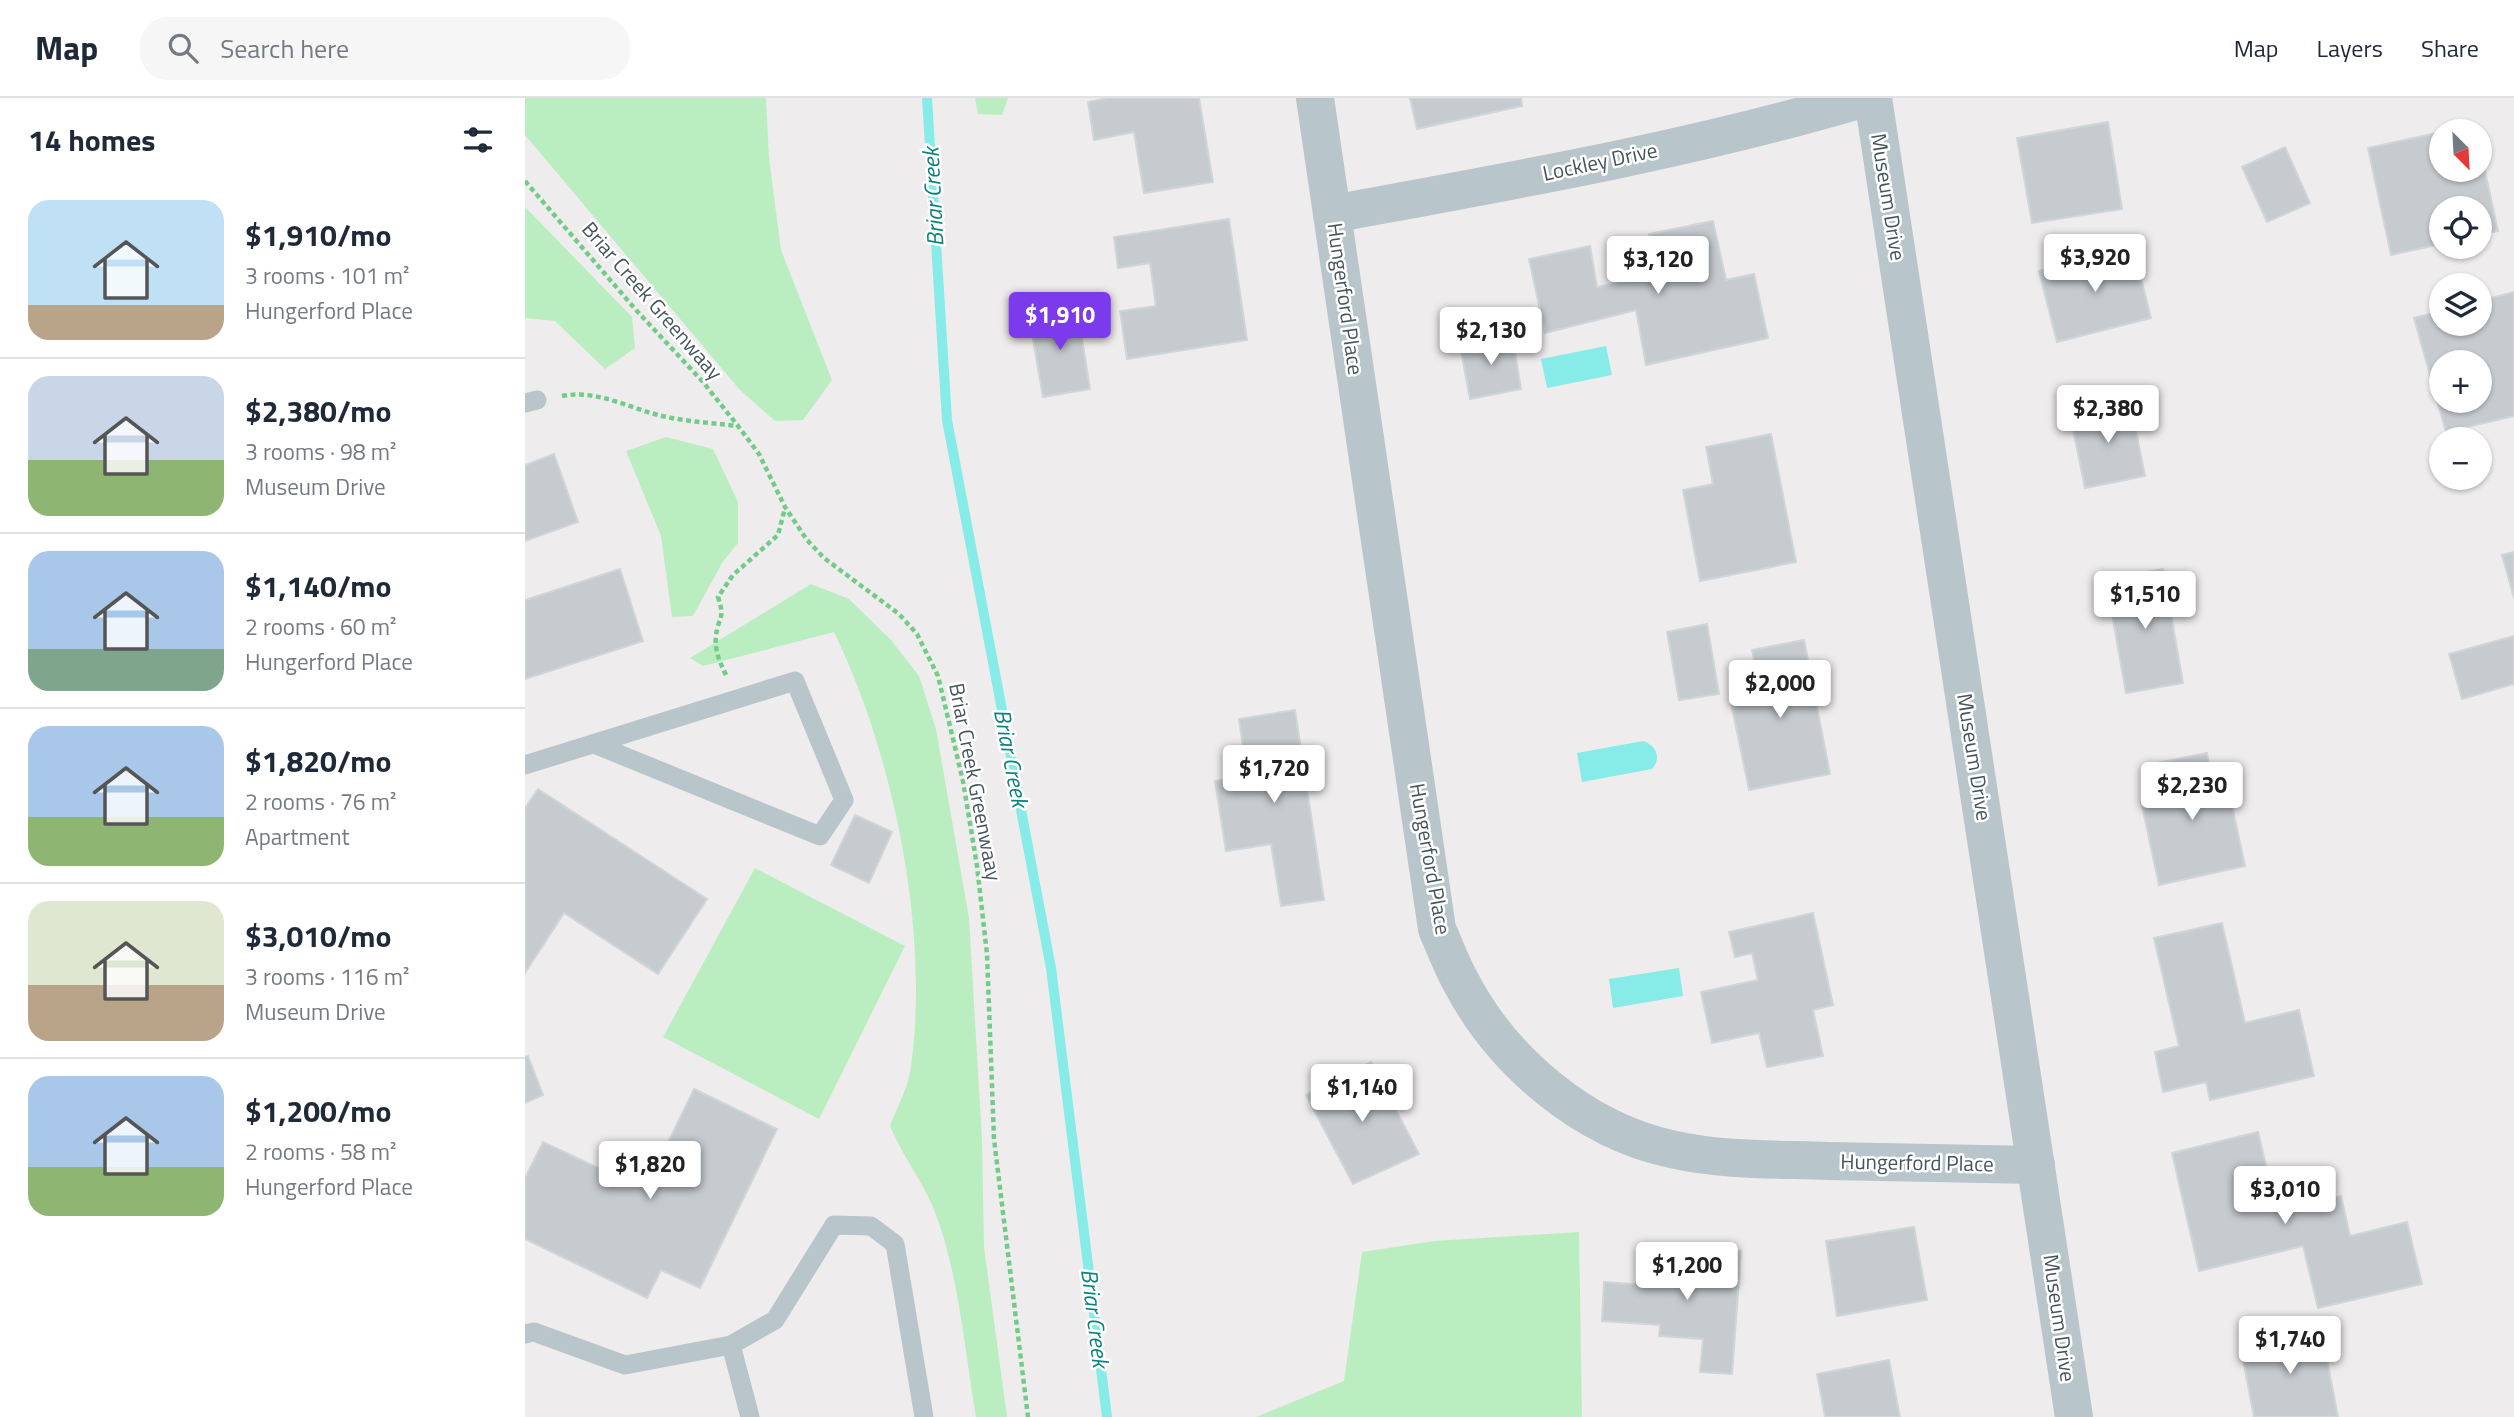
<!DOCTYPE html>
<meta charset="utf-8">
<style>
:root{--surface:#fff;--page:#f6f6f7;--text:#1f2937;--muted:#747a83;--line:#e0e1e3;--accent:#7c3aed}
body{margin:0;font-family:"Titillium Web",sans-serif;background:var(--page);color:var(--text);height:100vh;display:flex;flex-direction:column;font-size:26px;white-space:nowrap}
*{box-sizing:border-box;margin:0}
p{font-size:23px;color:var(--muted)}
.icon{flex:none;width:38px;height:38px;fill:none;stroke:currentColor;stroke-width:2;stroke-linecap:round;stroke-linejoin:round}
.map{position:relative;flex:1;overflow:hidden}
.details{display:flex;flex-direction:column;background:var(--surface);width:525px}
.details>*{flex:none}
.needle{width:46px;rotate:156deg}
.tools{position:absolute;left:1904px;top:21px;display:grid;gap:14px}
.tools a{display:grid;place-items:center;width:63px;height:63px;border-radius:50%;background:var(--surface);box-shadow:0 2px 5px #0004;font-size:35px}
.price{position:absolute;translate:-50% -60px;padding:0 16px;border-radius:7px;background:#fff;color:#222;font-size:23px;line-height:46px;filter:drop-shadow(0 2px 4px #0008)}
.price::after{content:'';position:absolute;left:50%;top:42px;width:21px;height:16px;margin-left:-10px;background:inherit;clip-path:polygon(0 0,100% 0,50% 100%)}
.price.on{background:var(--accent);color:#fff}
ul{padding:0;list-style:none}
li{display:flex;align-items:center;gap:21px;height:175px;padding:0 28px}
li+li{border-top:2px solid var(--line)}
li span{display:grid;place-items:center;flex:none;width:196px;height:140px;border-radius:21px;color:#555}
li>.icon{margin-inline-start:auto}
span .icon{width:84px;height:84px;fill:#fffc;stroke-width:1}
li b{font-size:30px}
h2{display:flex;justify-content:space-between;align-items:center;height:84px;padding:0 28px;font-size:30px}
header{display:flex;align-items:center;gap:42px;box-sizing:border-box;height:98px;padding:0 35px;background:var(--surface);border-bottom:2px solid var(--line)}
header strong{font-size:33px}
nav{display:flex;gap:38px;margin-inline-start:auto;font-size:24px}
.search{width:490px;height:63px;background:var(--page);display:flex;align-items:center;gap:18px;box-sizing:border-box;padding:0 24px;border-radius:28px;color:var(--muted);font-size:26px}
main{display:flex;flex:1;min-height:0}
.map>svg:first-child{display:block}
.green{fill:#baeec1}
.water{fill:#87ebe8}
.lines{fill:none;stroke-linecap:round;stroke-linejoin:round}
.stream{stroke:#87ebe8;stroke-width:10}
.building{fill:#c6cbd0;stroke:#d0d5d8;stroke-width:2;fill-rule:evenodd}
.path{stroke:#72cc89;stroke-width:4.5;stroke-dasharray:5 3.5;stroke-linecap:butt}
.lane{stroke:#b8c5ca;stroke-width:19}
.street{stroke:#b8c5ca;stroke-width:38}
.labels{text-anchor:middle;stroke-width:5;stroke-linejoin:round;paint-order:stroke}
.street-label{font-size:21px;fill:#45555a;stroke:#fff}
.water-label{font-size:23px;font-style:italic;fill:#0d817c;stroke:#fff}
</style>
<header>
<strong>Map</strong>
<div class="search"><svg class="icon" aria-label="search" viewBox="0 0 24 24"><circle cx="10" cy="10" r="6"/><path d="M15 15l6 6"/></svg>Search here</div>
<nav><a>Map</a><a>Layers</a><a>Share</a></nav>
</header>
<main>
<section class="details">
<h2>14 homes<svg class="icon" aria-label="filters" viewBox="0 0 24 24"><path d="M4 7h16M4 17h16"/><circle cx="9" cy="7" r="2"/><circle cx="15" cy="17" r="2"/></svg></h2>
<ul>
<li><span style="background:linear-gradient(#bfe0f5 75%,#b9a48a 0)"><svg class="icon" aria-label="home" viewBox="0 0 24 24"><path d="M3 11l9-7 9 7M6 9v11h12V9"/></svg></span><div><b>$1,910/mo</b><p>3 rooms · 101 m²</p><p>Hungerford Place</p></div></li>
<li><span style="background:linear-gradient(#c9d6e8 60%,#8fb573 0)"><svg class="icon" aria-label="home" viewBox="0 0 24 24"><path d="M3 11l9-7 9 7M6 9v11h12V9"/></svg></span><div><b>$2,380/mo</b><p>3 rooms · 98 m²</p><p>Museum Drive</p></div></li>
<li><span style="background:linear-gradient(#a9c7e8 70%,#7fa58c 0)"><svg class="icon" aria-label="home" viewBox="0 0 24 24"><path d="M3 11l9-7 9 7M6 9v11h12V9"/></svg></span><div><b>$1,140/mo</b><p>2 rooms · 60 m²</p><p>Hungerford Place</p></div></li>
<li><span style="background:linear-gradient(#a9c7e8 65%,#8fb573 0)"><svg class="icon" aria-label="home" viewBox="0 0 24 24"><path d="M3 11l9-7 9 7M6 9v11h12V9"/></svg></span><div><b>$1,820/mo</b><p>2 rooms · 76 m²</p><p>Apartment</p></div></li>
<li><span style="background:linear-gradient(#dfe7d0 60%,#b9a48a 0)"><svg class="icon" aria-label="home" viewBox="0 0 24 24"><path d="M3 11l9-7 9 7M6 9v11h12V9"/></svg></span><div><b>$3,010/mo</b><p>3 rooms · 116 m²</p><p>Museum Drive</p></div></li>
<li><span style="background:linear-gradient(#a9c7e8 65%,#8fb573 0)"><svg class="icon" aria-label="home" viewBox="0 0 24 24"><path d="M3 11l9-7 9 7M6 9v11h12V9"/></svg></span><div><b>$1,200/mo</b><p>2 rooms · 58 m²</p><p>Hungerford Place</p></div></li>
</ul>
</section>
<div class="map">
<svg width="1989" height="1319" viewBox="0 0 1989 1319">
<rect width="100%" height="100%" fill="#efeced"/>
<g class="green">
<polygon points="0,0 241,0 244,60 256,152 307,282 278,322 250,323 215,292 0,37"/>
<polygon points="450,0 483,0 477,17 453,16"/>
<polygon points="0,109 107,219 110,250 80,271 30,223 0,220"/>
<polygon points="141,339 188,351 213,404 213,445 197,465 168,518 147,519 136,438 101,353"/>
<path d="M286,486L324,501L366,542L394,578L411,631L444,820L457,1042L459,1149L482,1319H451C439,1250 434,1174 408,1109C396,1081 377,1057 365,1028C372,1009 384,988 386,968C405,833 368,655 309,534L178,568L165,560Z"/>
<polygon points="230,770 380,848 294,1021 138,939"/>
<polygon points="1054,1134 1057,1319 731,1319 819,1283 837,1154 909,1143"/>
</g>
<g class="water">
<polygon points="1081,248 1087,277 1022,290 1016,261"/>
<path d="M1118,643C1131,647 1137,660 1127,671L1057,684L1052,655Z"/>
<polygon points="1154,870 1158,898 1088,910 1084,881"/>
</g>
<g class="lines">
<polyline class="stream" points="402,0 422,322 526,870 582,1319"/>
</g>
<g class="building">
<polygon points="583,0 674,0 688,84 619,95 609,34 569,42 563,4"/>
<polygon points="885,0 996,0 997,8 892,31"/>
<polygon points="1583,24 1597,111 1507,125 1492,40"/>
<polygon points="1916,34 1916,72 1955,72 1955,64 1958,64 1973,133 1955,137 1955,110 1916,110 1916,146 1866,157 1843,50"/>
<polygon points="1760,49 1785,105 1742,124 1717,69"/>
<polygon points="704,121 722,242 602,261 595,213 631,208 625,165 593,170 589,139"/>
<polygon points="1188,123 1201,182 1229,176 1243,240 1121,267 1111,212 1020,235 1004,161 1065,148 1072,189 1135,177 1124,136"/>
<polygon points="1608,149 1626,220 1532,244 1514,173"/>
<path d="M1989,194V318L1921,334L1889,220L1916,213V226H1955V203ZM1916,264H1955V303H1916Z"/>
<polygon points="552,210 565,291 518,299 504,218"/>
<polygon points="987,236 996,291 945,301 935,247"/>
<polygon points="1605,303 1620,378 1560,390 1545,316"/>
<polygon points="1246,336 1271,464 1175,483 1158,392 1188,386 1181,349"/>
<polygon points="29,356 53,424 0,443 0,367"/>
<polygon points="1989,454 1989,500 1977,457"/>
<polygon points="95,471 118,543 0,581 0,502"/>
<polygon points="1638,471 1658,585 1601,595 1581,482"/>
<polygon points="1182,526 1194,596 1154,602 1142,534"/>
<polygon points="1989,538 1989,586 1937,601 1924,556"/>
<polygon points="1279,542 1305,676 1224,692 1204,595 1235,589 1227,552"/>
<polygon points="770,612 799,802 756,808 746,746 701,753 690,683 722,678 714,621"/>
<polygon points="1682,655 1686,674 1699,671 1720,768 1634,787 1616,703 1639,698 1632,665"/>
<polygon points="13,691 182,801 133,876 39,815 0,875 0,710"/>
<polygon points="330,717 367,734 344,785 306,767"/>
<polygon points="1288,815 1308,907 1288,912 1298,958 1242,969 1234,935 1187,945 1176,894 1233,882 1227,855 1210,859 1204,834"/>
<polygon points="1697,825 1720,925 1774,912 1789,978 1685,1002 1681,984 1638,994 1630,954 1654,948 1629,840"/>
<polygon points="3,958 18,997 0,1005 0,959"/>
<polygon points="846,964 894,1056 828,1086 781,997"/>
<polygon points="169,991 252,1031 175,1190 136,1172 122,1200 0,1141 0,1080 18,1044 120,1092"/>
<polygon points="1733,1034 1752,1114 1816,1098 1825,1138 1882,1124 1897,1186 1793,1210 1778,1148 1674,1173 1647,1055"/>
<polygon points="1389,1129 1402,1202 1312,1218 1301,1143"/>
<polygon points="1143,1147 1216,1153 1207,1276 1175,1274 1178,1241 1134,1238 1135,1227 1077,1223 1079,1184 1140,1188"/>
<polygon points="1796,1230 1813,1319 1729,1319 1715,1246"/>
<polygon points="1364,1262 1375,1319 1300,1319 1292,1276"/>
</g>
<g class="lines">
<g class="path">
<polyline points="0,83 111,212 178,284 213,328 234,356 260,409 282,442 299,460 374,516 392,536 413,578 438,683 452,768 462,856 469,1041 503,1319"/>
<path d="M37,298C75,291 106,312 142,319C165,324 189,325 212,328"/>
<path d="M201,577C195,565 189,551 191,538C193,518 201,522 193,499L208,477L253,437L260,410"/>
</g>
<g class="lane">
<polyline points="0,305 12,302"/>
<path d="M0,667C90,639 180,611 270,583L319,702L295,738L69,646"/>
<polyline points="0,1236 9,1234 100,1267 206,1247 250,1222 309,1127 346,1128 370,1146 399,1319"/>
<polyline points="206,1247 225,1319"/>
</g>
<g class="street">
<path d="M790,0L912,831C920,849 927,868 936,884C977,963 1058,1032 1146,1051C1198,1063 1251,1061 1304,1063C1373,1064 1442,1066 1511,1067"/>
<polyline points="1348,0 1549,1319"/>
<path d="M807,116C986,83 1166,52 1340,0"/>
</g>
</g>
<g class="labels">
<g class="street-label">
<text transform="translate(1075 64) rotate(-12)" y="7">Lockley Drive</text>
<text transform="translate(1363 99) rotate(81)" y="7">Museum Drive</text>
<text transform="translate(820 201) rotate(82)" y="7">Hungerford Place</text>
<text transform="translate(127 203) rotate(49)" y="7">Briar Creek Greenwaay</text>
<text transform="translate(1449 659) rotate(81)" y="7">Museum Drive</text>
<text transform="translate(450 684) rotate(79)" y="7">Briar Creek Greenwaay</text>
<text transform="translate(905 761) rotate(80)" y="7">Hungerford Place</text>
<text transform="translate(1392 1065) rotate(1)" y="7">Hungerford Place</text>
<text transform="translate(1534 1220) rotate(82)" y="7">Museum Drive</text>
</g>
<g class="water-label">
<text transform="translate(408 99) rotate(-93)" y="8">Briar Creek</text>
<text transform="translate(486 660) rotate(79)" y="8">Briar Creek</text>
<text transform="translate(570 1220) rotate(83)" y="8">Briar Creek</text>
</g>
</g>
</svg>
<div class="tools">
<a><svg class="needle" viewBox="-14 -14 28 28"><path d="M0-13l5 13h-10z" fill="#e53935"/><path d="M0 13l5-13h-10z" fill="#747a83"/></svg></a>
<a><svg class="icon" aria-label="locate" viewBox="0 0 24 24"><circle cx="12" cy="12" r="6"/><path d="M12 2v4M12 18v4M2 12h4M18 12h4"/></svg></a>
<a><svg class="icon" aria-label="layers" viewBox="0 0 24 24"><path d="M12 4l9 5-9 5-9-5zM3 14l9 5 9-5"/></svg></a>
<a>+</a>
<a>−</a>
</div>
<b class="price" style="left:1570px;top:196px">$3,920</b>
<b class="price" style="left:1133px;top:198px">$3,120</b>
<b class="price on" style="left:535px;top:254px">$1,910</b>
<b class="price" style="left:966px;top:269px">$2,130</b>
<b class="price" style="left:1583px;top:347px">$2,380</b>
<b class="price" style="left:1620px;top:533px">$1,510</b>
<b class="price" style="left:1255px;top:622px">$2,000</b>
<b class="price" style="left:749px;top:707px">$1,720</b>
<b class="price" style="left:1667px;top:724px">$2,230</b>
<b class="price" style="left:837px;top:1026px">$1,140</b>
<b class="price" style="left:125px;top:1103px">$1,820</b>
<b class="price" style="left:1760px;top:1128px">$3,010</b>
<b class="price" style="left:1162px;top:1204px">$1,200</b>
<b class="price" style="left:1765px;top:1278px">$1,740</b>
</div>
</main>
